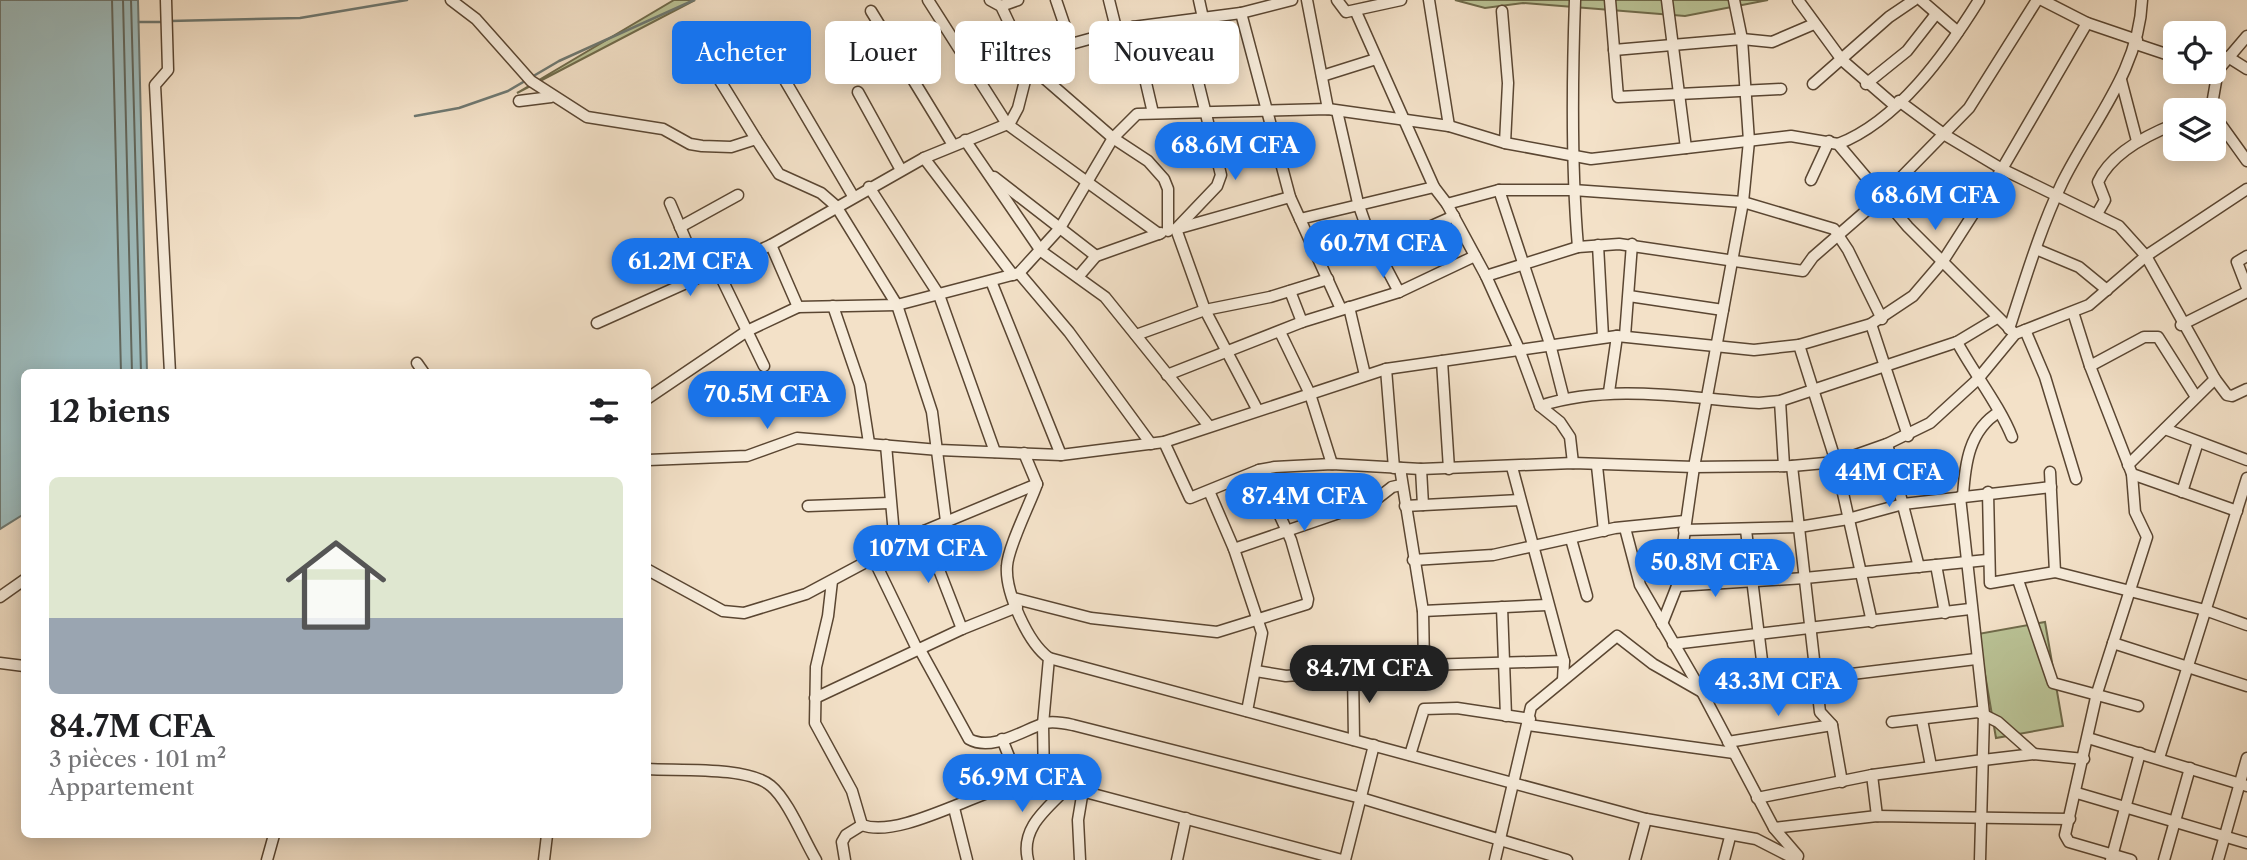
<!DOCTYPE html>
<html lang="fr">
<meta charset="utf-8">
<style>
:root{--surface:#fff;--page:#f2f2f2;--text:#202124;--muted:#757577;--accent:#1a73e8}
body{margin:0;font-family:"Libre Caslon Text",serif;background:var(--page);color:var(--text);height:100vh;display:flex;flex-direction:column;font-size:26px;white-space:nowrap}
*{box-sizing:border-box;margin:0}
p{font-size:23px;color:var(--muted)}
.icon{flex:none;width:38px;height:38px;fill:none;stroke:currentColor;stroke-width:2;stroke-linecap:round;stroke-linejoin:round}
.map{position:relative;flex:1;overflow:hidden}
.drawer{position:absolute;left:21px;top:369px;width:630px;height:469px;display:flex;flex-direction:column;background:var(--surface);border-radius:10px;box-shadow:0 4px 18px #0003}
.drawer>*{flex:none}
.guide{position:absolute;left:672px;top:21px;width:665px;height:63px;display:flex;gap:14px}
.tools{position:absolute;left:2163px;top:21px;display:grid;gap:14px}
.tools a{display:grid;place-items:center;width:63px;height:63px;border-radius:10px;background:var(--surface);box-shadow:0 4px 18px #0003;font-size:35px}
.price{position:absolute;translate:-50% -60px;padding:0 16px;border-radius:24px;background:var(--accent);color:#fff;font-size:23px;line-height:46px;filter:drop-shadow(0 2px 4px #0008)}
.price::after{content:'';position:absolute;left:50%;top:42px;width:21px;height:16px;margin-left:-10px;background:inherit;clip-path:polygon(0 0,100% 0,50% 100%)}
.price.on{background:#222;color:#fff}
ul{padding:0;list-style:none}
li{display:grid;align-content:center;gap:14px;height:371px;padding:0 28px}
li span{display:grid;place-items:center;height:217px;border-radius:10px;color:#555}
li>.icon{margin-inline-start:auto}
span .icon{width:126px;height:126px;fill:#fffc;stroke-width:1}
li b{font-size:30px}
h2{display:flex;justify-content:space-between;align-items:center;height:84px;padding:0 28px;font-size:30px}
.tag{padding:0 24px;border-radius:10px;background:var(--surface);box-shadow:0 4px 18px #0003;font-size:24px;line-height:63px}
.tag.on{background:var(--accent);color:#fff}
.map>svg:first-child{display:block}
.green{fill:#bac396;stroke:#706b4b;stroke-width:2}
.water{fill:#9ebcbd;stroke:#6e7871;stroke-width:2}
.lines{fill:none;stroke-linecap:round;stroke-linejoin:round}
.shore{stroke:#62685e;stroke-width:2}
.stream{stroke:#6e7871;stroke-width:2.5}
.minor-casing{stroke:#5a4632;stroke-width:13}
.minor{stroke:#f7ecdb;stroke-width:10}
</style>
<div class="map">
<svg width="2247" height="860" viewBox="0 0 2247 860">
<rect width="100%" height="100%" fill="#f3e1c8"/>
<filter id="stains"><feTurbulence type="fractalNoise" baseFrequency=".00286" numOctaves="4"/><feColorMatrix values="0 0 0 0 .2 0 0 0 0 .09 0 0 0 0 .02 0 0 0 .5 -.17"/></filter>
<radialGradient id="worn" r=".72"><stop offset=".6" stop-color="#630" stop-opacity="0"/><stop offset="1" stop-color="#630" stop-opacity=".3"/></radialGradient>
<g class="green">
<polygon points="674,0 695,0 517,93"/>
<polygon points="1455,0 1768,0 1685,16 1523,3 1485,8"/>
<polygon points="2045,622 2063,726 1996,738 1978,634"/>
</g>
<polygon class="water" points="0,0 138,0 147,373 24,373 24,514 0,529"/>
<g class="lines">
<g class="shore">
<polyline points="112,0 121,373"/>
<polyline points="123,0 132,373"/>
<polyline points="131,0 141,373"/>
</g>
<g class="stream">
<polyline points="170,21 300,18 407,0"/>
<polyline points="139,22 164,22"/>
<polyline points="415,116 459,108 508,91 559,61 694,0"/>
</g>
<g class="minor-casing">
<g id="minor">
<polyline points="166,0 168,70 155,85 170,373"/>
<polyline points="451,0 476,19 531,81 587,117 663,129 690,144 702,146 731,147 756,139 779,174 821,193 836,206 897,305 932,412 946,521"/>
<polyline points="928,0 1007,124 1159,234"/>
<polyline points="1056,0 1071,44 1133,27 1241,13 1292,0"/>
<polyline points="1109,0 1117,32"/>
<polyline points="1199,0 1203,18"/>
<polyline points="1307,0 1328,109"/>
<polyline points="1337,0 1346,12 1401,0"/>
<polyline points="1429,0 1449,126"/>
<path d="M1575,0C1572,83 1571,165 1578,247"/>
<polyline points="1610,0 1618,97 1781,89"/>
<polyline points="1667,0 1686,148"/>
<polyline points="1798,0 1842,60 1894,105"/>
<polyline points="1921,0 1958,32"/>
<polyline points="2042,0 2087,23 2137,40"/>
<polyline points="1001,6 1018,0"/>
<polyline points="871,11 953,145"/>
<polyline points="1502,11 1508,83 1505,143"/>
<polyline points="1356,12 1434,187 1447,204 1486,276 1519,349 1540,406 1560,422 1570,437 1573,463"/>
<polyline points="1241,13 1290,197 1341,309"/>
<polyline points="1183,21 1221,175 1217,186 1176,229 1205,310 1257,409"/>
<polyline points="1133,27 1153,113"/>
<polyline points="2136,44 2175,57"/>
<polyline points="1614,50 1742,39 1772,42 1814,24"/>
<polyline points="2228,57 2247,69"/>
<polyline points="706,58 756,139"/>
<polyline points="1029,65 1113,138 1148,161 1164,179 1168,189 1168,231"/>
<polyline points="1322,76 1376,59"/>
<polyline points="783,77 853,196"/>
<polyline points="2121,80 2137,141"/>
<polyline points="1813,84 1889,17 1914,0"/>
<polyline points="1866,84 1907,51 1936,14"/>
<polyline points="858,92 901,170"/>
<polyline points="519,101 551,97"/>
<polyline points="1899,101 1945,135 2002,169 2119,226 2146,256 2215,379 2227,395 2232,396 2247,389"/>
<polyline points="2211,110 2218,70 2247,36"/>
<polyline points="1337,111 1358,203 1370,237 1399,292"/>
<polyline points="2214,115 2247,161"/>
<polyline points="965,140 1041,251 1105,297 1209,426"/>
<path d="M1838,144C1898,121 1946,53 1979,0"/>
<polyline points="924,158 1013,275"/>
<polyline points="994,177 1096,256"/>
<polyline points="1811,180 1829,141"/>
<polyline points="869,187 939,295 995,452"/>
<polyline points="1499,190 1550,344 1564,399"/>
<polyline points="670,203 701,276"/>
<polyline points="1447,204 1499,190 1573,190 1743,202 1834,229 1848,250 1882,319"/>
<path d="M2097,214L2105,200L2098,182C2111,153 2147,135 2175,124"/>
<polyline points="1300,219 1434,187"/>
<polyline points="680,227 738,195"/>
<polyline points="1176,229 1290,197"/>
<polyline points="771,245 798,307"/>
<polyline points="1598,245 1603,337"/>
<polyline points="2036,249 2079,267 2107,290"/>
<polyline points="2247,256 2237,262 2247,288"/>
<polyline points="1381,257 1418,232 1454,216"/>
<polyline points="717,269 764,366"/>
<polyline points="1019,273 1069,332 1151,444"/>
<polyline points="1486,276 1578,247 1619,244 1803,271 1813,257 1882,197 1969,108 2037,0"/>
<polyline points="1078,277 1096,256 1161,233"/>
<polyline points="991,281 1061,455"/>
<polyline points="1290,291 1302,322 1399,292 1475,256"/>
<polyline points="1629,296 1723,310"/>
<polyline points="833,306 860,385 869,443"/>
<polyline points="1349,307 1365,375"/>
<polyline points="2073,312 2090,366 2132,474 2135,512 2147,537 2097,693 2065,835 2069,842 2131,860"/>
<polyline points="597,323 771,245 924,158 1010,123 1018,108 1029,65 1001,6 990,0"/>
<polyline points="1871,324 1908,436"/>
<polyline points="2181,325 2247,292"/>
<path d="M2009,329C2025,280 2040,229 2062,183C2092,122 2139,71 2142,0"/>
<polyline points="2025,330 2045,377 2076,479"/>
<polyline points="1280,332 1310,394 1332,464"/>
<polyline points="1136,335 1205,310 1270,297 1328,279"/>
<polyline points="1625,336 1632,244"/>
<path d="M1957,342C1973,372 2000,406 2012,437"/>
<polyline points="1799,345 1836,462 1872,622"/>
<polyline points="1442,361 1449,469"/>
<polyline points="417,363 424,373"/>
<polyline points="2090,366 2144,337 2158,337 2196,397"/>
<polyline points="1386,369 1394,468"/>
<polyline points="1167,375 1302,322"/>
<polyline points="1609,392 1617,336"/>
<polyline points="648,398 747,331 798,307 897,305 1019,273 1060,228 1113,138 1137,114 1328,109 1449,126 1505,143 1591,159 1791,136 1838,144 1908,227 2015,334"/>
<polyline points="1780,401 1784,466"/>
<path d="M1540,406C1612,383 1685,398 1759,403L1780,401L1957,342L1997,318"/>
<polyline points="2165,429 2247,460"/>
<polyline points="1164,442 1190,498 1259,470 1275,467 1332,464 1421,469 1573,463 1694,467 1792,466 1836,462 1887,444 1930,423 1977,380 2015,334 2089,305 2146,256 2247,189"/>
<polyline points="1887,444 1919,567"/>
<polyline points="886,445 895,546"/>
<path d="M1024,453L1037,484C1030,504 1008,547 1007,566C1005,592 1028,643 1049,658L1043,724L1044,781"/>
<polyline points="648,460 747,456 797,438 939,450 1061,455 1164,442 1386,369 1617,336 1754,350 1799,345 1871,324 1913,296 1943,261 2002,169 2087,23"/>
<polyline points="2128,465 2215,379"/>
<polyline points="1597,466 1604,531"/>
<polyline points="1792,466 1820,712 1832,725 1842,782"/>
<polyline points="1512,467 1564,661 1563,680"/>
<polyline points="1400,468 1423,611 1424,665"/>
<polyline points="1421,469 1423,505"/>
<polyline points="2050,472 2055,572"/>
<polyline points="2132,474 2237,511"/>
<polyline points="1209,491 1234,549 1262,633 1247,711"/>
<polyline points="1988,492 1990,583 2055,572 2205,610 2247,625"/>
<polyline points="2182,492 2198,442"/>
<path d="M1963,496C1965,464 1969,430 1999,412"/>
<polyline points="1960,497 1984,714 1980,860"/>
<polyline points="808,506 889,503"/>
<polyline points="1405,506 1520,500"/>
<polyline points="1625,528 1640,585 1702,692 1774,828 1798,856"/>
<polyline points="1684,530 1799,527 1848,519 1903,504 2051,487"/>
<polyline points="1746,530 1765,685"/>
<polyline points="924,531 962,629"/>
<polyline points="1571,539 1587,596"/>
<polyline points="1234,549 1374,501 1392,487 1401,485"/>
<polyline points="873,558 917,649"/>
<polyline points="1413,560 1493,555 1615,528 1685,521"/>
<polyline points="1936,565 1945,613"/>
<polyline points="648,570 723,611 744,613 806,594 924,531 1037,484"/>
<polyline points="2018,580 2053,683 2138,706"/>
<polyline points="832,581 828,616 816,667 815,723 852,791 862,825"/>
<polyline points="1677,586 1805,578 1987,560"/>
<polyline points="0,597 24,580"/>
<polyline points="1013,598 1091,618 1217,632 1307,604 1308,599 1291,540 1259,470"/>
<polyline points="1502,607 1506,716"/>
<polyline points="1423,611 1547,605"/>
<polyline points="1662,624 1677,586 1694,467 1743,202 1749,141 1742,39 1734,0"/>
<polyline points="2113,643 2247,686"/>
<polyline points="1673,644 1970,609"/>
<path d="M919,648L969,739C992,752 1023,730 1045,723C1054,721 1064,723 1073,725L1361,798L1567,860"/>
<polyline points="1049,658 1646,819 1756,839 1797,860"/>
<polyline points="0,663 24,666"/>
<polyline points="1256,671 1286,676 1424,665 1564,661"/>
<polyline points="1353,671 1354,740"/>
<polyline points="815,698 962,629 1017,607"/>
<polyline points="1922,720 1931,766"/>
<polyline points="1892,722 1978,712 1998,722 2034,754"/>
<polyline points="1528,725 1734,753"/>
<polyline points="2088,738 2247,786"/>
<polyline points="1002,739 1012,764 1009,786"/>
<polyline points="1728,742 1832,725"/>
<polyline points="1410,755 1424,709 1457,708 1530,719"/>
<polyline points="2159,758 2247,478"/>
<path d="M648,769C678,771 748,766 771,786C788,800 804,840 816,860"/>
<polyline points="1872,775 1877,816"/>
<polyline points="2077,793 2247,843"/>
<polyline points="1757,798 1872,775 1983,760 2034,754 2084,759"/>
<polyline points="954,808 967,860"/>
<path d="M862,825C904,841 994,779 1040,780L1342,860"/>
<polyline points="1774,828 1877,816 2070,819"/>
<polyline points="267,860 274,835"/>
<polyline points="544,860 547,835"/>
<polyline points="845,860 842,842 846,835 862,825"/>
<path d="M1028,860C1020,827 1048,808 1069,786"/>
<polyline points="1080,860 1078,820 1083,790"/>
<polyline points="1177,860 1186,818"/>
<polyline points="1345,860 1374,745"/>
<polyline points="1495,860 1531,707 1617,636 1653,664 1702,692 1976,659"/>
<polyline points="1635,860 1646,819"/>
<polyline points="1724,860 1730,837"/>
<polyline points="2111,860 2140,753"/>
<polyline points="2164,860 2190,768"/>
<polyline points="2218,860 2247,758"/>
</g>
</g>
<use href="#minor" class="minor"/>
</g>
<rect width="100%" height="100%" filter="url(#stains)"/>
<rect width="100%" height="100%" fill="url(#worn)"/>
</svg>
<div class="tools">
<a><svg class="icon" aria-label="locate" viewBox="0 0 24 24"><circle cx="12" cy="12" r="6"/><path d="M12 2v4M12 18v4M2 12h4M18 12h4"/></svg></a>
<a><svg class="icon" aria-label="layers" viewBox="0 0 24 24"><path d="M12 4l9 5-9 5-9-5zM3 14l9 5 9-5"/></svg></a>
</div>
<b class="price" style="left:1235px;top:182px">68.6M CFA</b>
<b class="price" style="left:1935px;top:232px">68.6M CFA</b>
<b class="price" style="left:1383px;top:280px">60.7M CFA</b>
<b class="price" style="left:690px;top:298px">61.2M CFA</b>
<b class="price" style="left:767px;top:431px">70.5M CFA</b>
<b class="price" style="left:1889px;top:509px">44M CFA</b>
<b class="price" style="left:1304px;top:533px">87.4M CFA</b>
<b class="price" style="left:928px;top:585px">107M CFA</b>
<b class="price" style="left:1715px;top:599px">50.8M CFA</b>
<b class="price on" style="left:1369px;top:705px">84.7M CFA</b>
<b class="price" style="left:1778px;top:718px">43.3M CFA</b>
<b class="price" style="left:1022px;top:814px">56.9M CFA</b>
<div class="guide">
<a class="tag on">Acheter</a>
<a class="tag">Louer</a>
<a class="tag">Filtres</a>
<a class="tag">Nouveau</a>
</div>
<section class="drawer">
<h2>12 biens<svg class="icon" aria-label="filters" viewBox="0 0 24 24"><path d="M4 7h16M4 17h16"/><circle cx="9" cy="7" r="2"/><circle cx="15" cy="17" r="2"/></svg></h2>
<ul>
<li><span style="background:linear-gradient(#dfe7d0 65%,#9aa5b1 0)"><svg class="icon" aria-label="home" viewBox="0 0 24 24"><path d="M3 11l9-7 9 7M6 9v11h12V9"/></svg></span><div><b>84.7M CFA</b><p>3 pièces · 101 m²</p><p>Appartement</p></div></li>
</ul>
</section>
</div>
